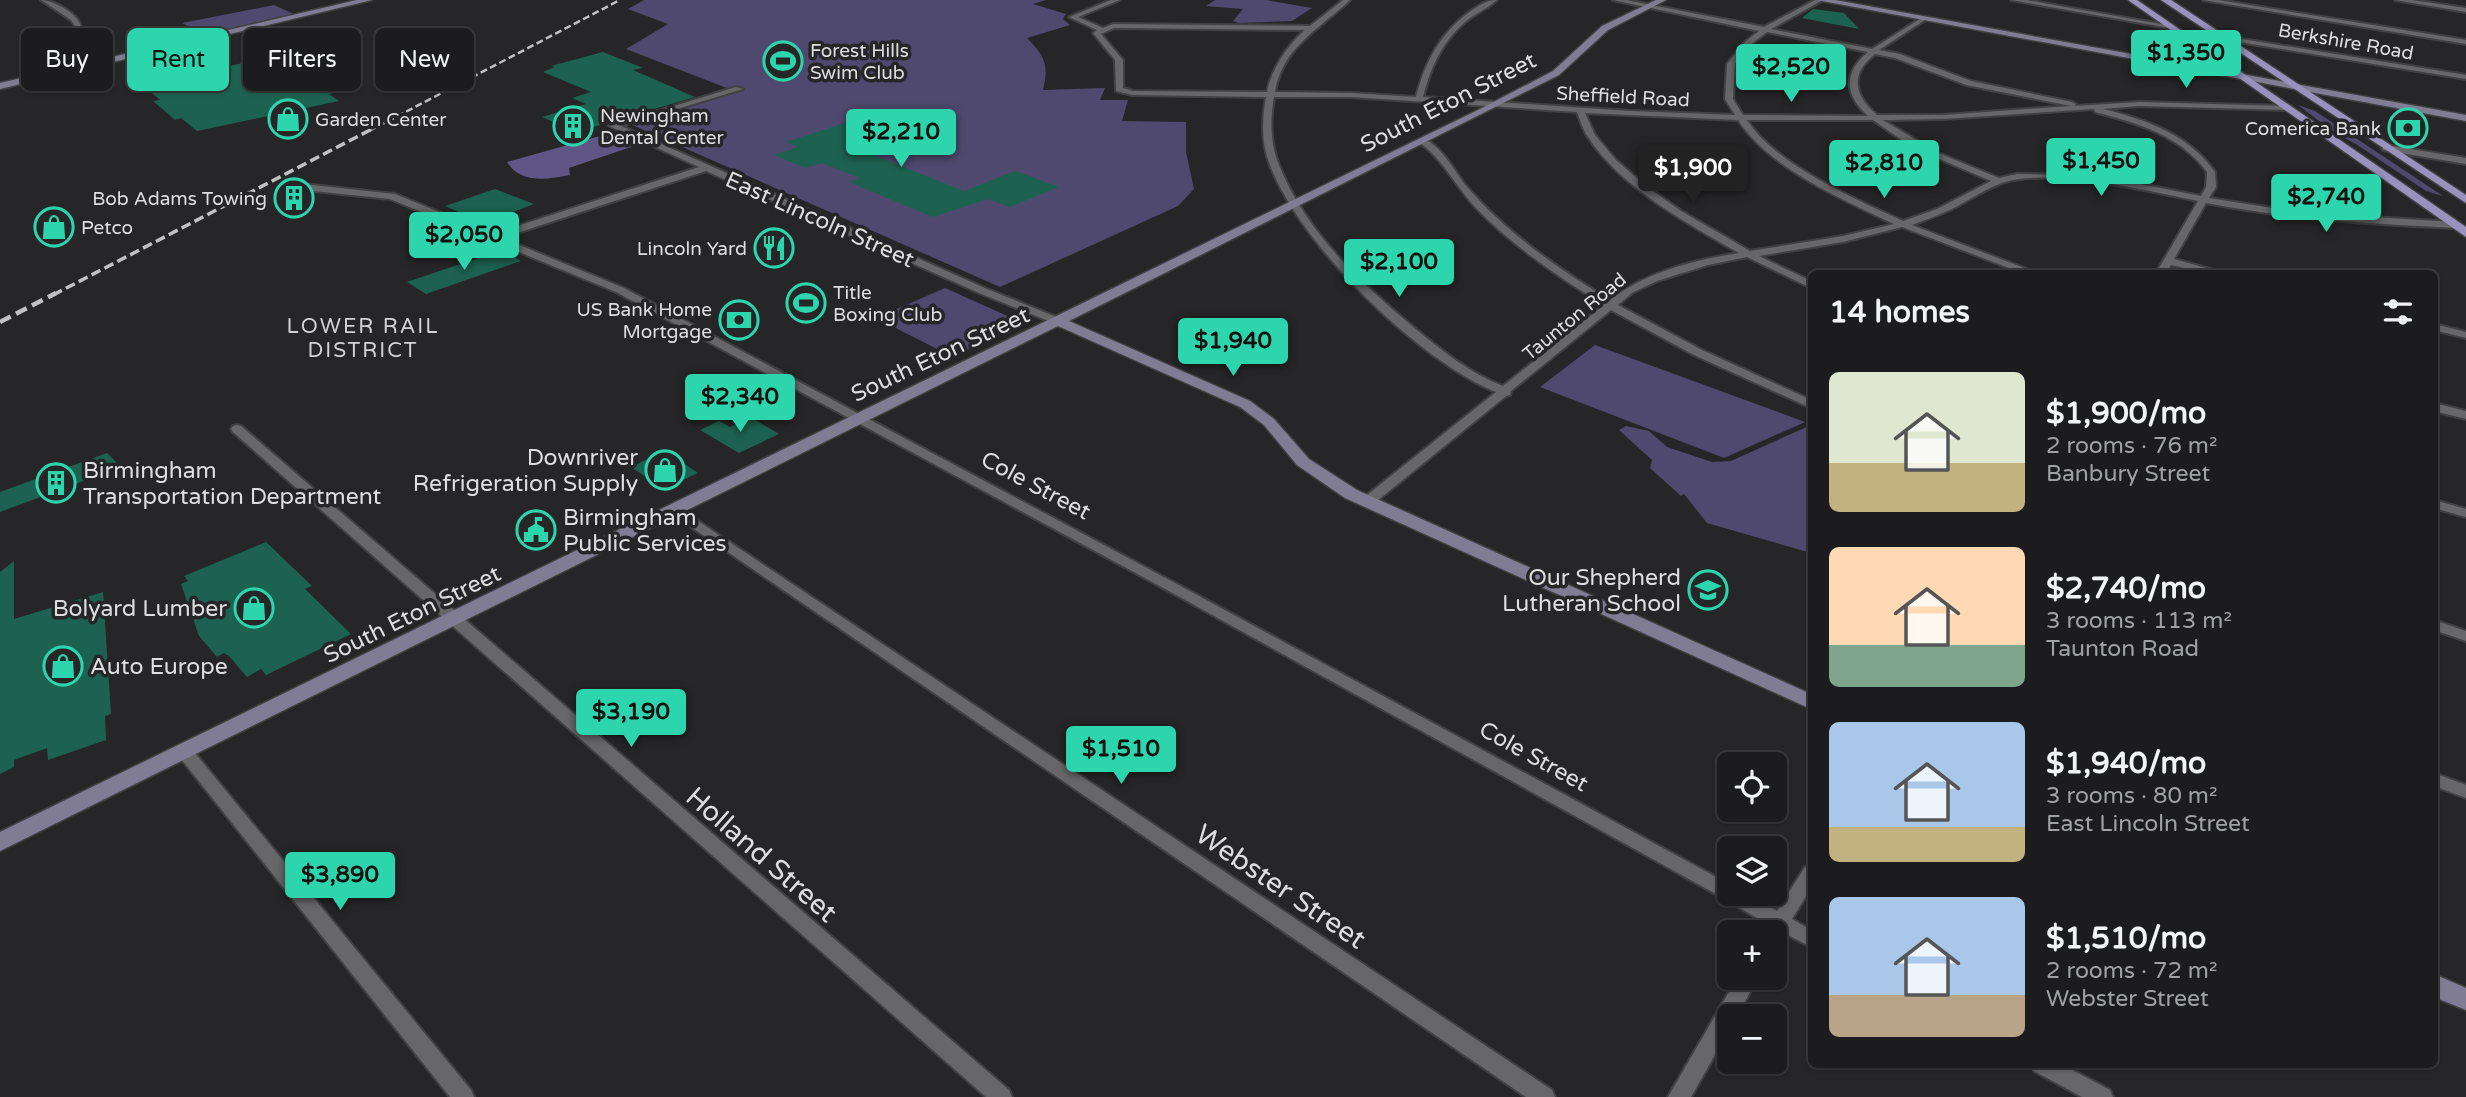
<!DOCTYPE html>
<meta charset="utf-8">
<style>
:root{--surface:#1c1c1e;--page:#29292b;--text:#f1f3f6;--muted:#a0a1a4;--line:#3a3a3c;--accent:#2cd5ab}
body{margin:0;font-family:"Varela Round",sans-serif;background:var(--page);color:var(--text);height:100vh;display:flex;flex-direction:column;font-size:26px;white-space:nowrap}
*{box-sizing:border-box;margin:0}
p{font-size:23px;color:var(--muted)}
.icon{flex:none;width:38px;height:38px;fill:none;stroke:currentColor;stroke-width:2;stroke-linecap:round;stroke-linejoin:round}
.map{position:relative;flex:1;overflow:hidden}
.panel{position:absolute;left:1808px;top:270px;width:630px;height:798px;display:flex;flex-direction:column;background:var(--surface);border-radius:10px;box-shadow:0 2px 5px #0004,0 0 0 2px var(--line)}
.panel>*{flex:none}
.guide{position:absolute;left:21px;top:28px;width:665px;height:63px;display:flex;gap:14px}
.buttons{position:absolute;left:1717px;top:752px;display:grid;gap:14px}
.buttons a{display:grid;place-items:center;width:70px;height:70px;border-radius:10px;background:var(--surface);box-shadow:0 2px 5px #0004,0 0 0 2px var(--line);font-size:35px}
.price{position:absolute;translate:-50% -60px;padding:0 16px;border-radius:7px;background:var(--accent);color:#111;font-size:23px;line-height:46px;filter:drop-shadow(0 2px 4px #0008)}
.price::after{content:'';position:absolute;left:50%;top:42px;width:21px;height:16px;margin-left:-10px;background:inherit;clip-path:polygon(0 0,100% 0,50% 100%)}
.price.active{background:#222;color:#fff}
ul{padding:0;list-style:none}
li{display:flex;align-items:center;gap:21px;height:175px;padding:0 21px}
li span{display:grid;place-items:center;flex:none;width:196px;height:140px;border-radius:10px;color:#555}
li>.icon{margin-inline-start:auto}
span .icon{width:84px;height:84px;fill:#fffc;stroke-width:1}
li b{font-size:30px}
h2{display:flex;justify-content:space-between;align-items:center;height:84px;padding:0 21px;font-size:30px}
.tag{padding:0 24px;border-radius:10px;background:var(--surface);box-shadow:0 2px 5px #0004,0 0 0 2px var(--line);font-size:24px;line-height:63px}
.tag.active{background:var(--accent);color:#111}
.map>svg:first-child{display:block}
.green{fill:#50496f}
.forest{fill:#5f5685}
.building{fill:#1d6250}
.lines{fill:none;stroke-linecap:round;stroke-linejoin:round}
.street-casing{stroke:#414142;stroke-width:4}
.secondary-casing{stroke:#414142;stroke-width:3}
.primary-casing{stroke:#414142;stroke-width:3}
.street{fill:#676669;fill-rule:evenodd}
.secondary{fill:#807c93;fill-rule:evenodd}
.primary{fill:#9a92be;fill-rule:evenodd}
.rail-far2{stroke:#c1c1c2;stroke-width:2.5;stroke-dasharray:7 3.5;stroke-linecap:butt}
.rail-far1{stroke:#c1c1c2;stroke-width:3.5;stroke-dasharray:10 4.5;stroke-linecap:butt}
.rail{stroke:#c1c1c2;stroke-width:4.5;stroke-dasharray:12 6;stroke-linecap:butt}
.labels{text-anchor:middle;stroke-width:7;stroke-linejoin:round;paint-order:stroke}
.far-street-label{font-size:19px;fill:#dededf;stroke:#262628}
.far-poi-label{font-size:19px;fill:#dededf;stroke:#262628;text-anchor:start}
.far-neighbourhood-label{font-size:21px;letter-spacing:2px;fill:#d3d3d6;stroke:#262628}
.street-label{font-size:23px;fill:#dededf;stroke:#262628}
.poi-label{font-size:23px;fill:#dededf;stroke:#262628;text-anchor:end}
.near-street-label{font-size:28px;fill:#dededf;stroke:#262628}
</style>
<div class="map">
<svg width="2466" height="1097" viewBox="0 0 2466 1097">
<rect width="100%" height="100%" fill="#262628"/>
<g class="green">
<path d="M644,0H1046L1033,4L1066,14L1063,19L1070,25L1027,38C1045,56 1049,65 1043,90L1105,88L1100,100H1128L1122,121L1186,122V152L1194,189L1178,206L1000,287L630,124L737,92L626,49L668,24L628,9Z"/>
<polygon points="1215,0 1266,0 1312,8 1292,21 1239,23 1233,21 1243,9 1206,6"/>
<polygon points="274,5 296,15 203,34 182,23"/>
<polygon points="2298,105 2315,111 2443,196 2426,191 2356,144 2335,133"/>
<polygon points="945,288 1023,323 953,357 876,318"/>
<polygon points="1595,345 1805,422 1724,458 1540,387"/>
<polygon points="1811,425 1811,553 1707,523 1684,494 1681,496 1650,468 1652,460 1619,430 1626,426 1649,431 1667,447 1712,462 1731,461"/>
</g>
<path class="forest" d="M607,134L634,146L569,168L570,175C549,179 521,185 507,162Z"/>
<g class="building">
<polygon points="1813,9 1844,13 1859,29 1802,18"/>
<polygon points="603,52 643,68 633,70 695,97 576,132 542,117 586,104 572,98 591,92 543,72 555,67 551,66"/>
<polygon points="305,53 357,87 329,94 339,101 197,131 181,118 175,120 153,101 160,100 144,86 247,62 250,65"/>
<polygon points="879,112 922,128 866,147 882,154 876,156 964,191 1015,171 1059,187 1010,207 988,199 933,217 849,182 860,178 822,163 805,168 774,155 798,147 786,142"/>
<polygon points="495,189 534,204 484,223 445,206"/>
<polygon points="502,250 521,261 426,294 407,282"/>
<polygon points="750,417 779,434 739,453 700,430 719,421 730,427"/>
<polygon points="665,451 698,473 664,489 631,467"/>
<polygon points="107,453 121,467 0,512 0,492"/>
<polygon points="266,542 312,586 305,589 351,634 266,675 261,669 247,677 229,656 224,653 217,657 199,636 181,584 188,581 184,576"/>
<polygon points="14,561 14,619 103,592 111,714 105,716 106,740 48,760 47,748 14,760 14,767 0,774 0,572"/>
</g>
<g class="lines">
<g class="street-casing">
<g id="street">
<path d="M41,0C53,0 80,14 81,28C82,33 80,40 80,45L103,62V66H97L73,48L75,26L71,20Z"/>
<path d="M1111,0H1120L1078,17L1103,28L1113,24L1310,26L1343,0H1350C1321,28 1282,47 1275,92L1351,93L1416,97C1425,61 1441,32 1472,10C1480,5 1487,0 1497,0C1489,7 1479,12 1470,18C1443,39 1431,66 1423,97L1630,111L1735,115L1725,99L1727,64L1745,42L1759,31L1613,0H1626L1764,27L1815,0H1823L1771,29L1872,49L1923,17L1925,20L1879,50L1900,54L1971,81L2072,102L2076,104L2074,106L2139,102L2291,106V110H2288L2139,106L2103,109C2147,120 2188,134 2215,172L2216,187L2209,198L2304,213L2455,222L2460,225L2455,228C2371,224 2289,219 2206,203L2174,259L2224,273H2206L2171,265L2166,273H2156L2198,201C2147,191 2055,168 2005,182C1986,188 1970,200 1952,209C1939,215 1925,220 1912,225L2037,273H2022L1902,227L1843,242L1759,256L1811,281V288L1747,257L1708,265L1657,281L1632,293L1618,305L1702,350L1811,400V408L1694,355L1611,310L1511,391L1510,395L1506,396L1372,505H1362L1360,502L1362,499L1496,392C1417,360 1300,244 1270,165C1261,143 1262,119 1266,97L1132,95L1116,91L1115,60L1093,33L1097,30L1069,17ZM1114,28L1305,30C1288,44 1271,70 1267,92L1133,91L1123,88V60L1101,34ZM1767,32L1868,52C1843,73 1844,94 1868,116L1743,115L1733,99L1735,64L1750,45ZM1875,54L1895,58L1966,85L2071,106L1943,115H1877C1854,95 1849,75 1875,54ZM1274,97H1351L1577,112C1580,120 1583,130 1588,137C1620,187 1688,224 1739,253C1694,260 1646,272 1610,300C1558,269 1507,233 1467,187C1456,174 1438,139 1420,139V143C1443,159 1456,187 1476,208C1513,246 1558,277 1604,305L1503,386C1471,374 1444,352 1418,331C1363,285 1306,233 1279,165C1270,143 1270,119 1274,97ZM2094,109L2095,112C2137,123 2180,135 2207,172L2206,187L2201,196L2135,183L2074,175L2017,174L1999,178L1936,152L1883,120L1943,119ZM1585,113L1738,120C1770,169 1842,199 1894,224L1843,236L1750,251L1681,211L1646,186L1616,160L1595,135ZM1747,120H1873L1903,141L1930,155L1991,181L1937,209L1903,221C1855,199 1776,165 1747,120Z"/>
<polygon points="2011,0 2026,0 2172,26 2169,28"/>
<polygon points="2203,0 2218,0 2466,40 2466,44"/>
<polygon points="2395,0 2412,0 2466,8 2466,12"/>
<polygon points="2217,35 2466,75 2466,79 2220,39"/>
<polygon points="736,87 743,89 621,126 987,289 1064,320 1064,324 1056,324 979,293 706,171 502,238 624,288 1188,590 1729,884 1729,894 1747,894 1777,911 1805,867 1811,865 1811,888 1792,919 1811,930 1811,947 1784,933 1781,939 1774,941 1774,933 1765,933 1769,925 1723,898 1178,596 616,292 390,199 294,189 289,186 294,183 395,194 493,234 699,167 609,126"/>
<polygon points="2386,145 2466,158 2466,164 2383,150 2382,148"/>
<polygon points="2434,324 2466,332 2466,338 2434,330"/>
<polygon points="2434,403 2466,411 2466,419 2434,411"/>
<polygon points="237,425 241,426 1009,1090 1012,1097 986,1097 233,432 231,429 233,426"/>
<polygon points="2434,500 2466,509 2466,517 2434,508"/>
<polygon points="674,505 1552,1090 1555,1097 1526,1097 669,512 667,509"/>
<polygon points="2434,620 2466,631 2466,641 2434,630"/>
<polygon points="184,745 190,747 471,1090 474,1097 450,1097 178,755 176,751 178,747"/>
<polygon points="2434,773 2466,785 2466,798 2434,786"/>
<polygon points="1737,978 1758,978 1736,1017 1729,1017 1729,1030 1691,1097 1668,1097"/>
<polygon points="2031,1064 2061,1064 2110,1090 2113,1097 2082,1097 2034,1071"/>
</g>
</g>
<g class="secondary-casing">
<g id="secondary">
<polygon points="357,0 372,0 0,89 0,83"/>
<polygon points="1656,0 1666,0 1608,30 1559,75 1069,321 1250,401 1274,419 1309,459 1357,490 1811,694 1811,709 1345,498 1297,465 1264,425 1240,407 1058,326 0,851 0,832 1484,107 1553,71 1602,26"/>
<polygon points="1817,0 1835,0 2466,115 2466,121"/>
<polygon points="2434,974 2466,988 2466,1010 2434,997"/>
</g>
</g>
<g class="primary-casing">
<g id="primary">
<polygon points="2128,0 2137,0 2466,227 2466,237"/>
<polygon points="2161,0 2171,0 2466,195 2466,203"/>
</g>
</g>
<use href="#street" class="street"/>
<use href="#secondary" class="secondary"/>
<use href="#primary" class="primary"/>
<polyline class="rail-far2" points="369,131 620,0"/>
<polyline class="rail-far1" points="53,295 372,129"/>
<polyline class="rail" points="0,322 56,293"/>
</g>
<defs>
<g id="stadium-ring" transform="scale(2.0125)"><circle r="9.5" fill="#262628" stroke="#2cd5ab" stroke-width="1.5"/><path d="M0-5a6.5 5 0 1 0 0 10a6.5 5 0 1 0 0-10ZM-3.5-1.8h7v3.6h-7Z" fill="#2cd5ab"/></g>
<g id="shop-ring" transform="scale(2.0125)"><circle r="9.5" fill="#262628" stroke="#2cd5ab" stroke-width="1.5"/><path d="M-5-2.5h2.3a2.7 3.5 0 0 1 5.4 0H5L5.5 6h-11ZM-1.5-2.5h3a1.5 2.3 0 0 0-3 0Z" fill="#2cd5ab"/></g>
<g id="building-ring" transform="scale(2.0125)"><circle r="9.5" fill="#262628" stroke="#2cd5ab" stroke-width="1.5"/><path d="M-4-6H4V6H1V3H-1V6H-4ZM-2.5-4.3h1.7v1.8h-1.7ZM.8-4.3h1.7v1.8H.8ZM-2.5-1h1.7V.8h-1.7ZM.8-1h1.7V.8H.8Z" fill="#2cd5ab"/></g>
<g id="bank-ring" transform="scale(2.0125)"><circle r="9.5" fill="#262628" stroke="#2cd5ab" stroke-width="1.5"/><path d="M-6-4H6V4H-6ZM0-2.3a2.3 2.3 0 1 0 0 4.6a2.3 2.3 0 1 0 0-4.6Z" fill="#2cd5ab"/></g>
<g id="restaurant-ring" transform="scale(2.0125)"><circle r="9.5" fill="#262628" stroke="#2cd5ab" stroke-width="1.5"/><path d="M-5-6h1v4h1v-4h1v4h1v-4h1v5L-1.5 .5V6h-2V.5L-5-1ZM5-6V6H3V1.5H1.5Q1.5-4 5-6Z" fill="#2cd5ab"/></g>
<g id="civic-ring" transform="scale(2.0125)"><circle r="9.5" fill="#262628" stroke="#2cd5ab" stroke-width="1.5"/><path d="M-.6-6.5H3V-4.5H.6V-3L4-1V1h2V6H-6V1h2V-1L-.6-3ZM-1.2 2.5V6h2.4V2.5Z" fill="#2cd5ab"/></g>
<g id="school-ring" transform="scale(2.0125)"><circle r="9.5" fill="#262628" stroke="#2cd5ab" stroke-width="1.5"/><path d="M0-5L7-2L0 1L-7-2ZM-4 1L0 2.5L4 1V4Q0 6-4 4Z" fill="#2cd5ab"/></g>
</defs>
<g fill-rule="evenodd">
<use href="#stadium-ring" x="783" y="61"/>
<use href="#shop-ring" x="288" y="119"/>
<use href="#building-ring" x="573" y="126"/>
<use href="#bank-ring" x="2408" y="128"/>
<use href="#building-ring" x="294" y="198"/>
<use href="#shop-ring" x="54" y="227"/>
<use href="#restaurant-ring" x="774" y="248"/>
<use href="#stadium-ring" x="806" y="303"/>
<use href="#bank-ring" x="739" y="320"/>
<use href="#shop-ring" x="665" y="470"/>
<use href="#building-ring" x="56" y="483"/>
<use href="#civic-ring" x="536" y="530"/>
<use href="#school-ring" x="1708" y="590"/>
<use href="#shop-ring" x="254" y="608"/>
<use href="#shop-ring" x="63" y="666"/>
</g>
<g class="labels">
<g class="far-street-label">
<text transform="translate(2346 41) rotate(10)" y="7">Berkshire Road</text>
<text transform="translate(1623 96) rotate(3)" y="7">Sheffield Road</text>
<text transform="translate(1574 316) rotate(-39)" y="7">Taunton Road</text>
</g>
<g class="far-poi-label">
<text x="810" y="57">Forest Hills<tspan x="810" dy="22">Swim Club</tspan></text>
<text x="600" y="122">Newingham<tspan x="600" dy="22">Dental Center</tspan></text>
<text x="315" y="126">Garden Center</text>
<text x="2381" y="135" text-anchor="end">Comerica Bank</text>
<text x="267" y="205" text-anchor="end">Bob Adams Towing</text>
<text x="81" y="234">Petco</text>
<text x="747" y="255" text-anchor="end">Lincoln Yard</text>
<text x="833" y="299">Title<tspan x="833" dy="22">Boxing Club</tspan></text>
<text x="712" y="316" text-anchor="end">US Bank Home<tspan x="712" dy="22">Mortgage</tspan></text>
</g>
<g class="far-neighbourhood-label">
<text x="363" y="333">LOWER RAIL<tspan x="363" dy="24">DISTRICT</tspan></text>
</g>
<g class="street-label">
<text transform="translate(1448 102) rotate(-27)" y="8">South Eton Street</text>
<text transform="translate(820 219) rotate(24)" y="8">East Lincoln Street</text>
<text transform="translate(940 354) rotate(-25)" y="8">South Eton Street</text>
<text transform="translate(1036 485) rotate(28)" y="8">Cole Street</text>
<text transform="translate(412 614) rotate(-26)" y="8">South Eton Street</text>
<text transform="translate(1534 756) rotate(29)" y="8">Cole Street</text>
</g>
<g class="poi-label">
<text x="638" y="465">Downriver<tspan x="638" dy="26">Refrigeration Supply</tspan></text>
<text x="83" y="478" text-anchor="start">Birmingham<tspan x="83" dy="26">Transportation Department</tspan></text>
<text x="563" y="525" text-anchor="start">Birmingham<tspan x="563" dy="26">Public Services</tspan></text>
<text x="1681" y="585">Our Shepherd<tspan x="1681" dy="26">Lutheran School</tspan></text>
<text x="227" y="616">Bolyard Lumber</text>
<text x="90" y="674" text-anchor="start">Auto Europe</text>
</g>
<g class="near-street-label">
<text transform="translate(762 854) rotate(41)" y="10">Holland Street</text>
<text transform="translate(1281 886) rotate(34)" y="10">Webster Street</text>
</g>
</g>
</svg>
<div class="buttons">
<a><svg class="icon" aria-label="locate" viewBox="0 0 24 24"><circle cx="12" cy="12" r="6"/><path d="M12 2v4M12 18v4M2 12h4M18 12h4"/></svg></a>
<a><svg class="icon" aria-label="layers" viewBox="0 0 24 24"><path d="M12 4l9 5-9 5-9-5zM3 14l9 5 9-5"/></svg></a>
<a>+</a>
<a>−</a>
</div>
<b class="price" style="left:2186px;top:90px">$1,350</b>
<b class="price" style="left:1791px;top:104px">$2,520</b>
<b class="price" style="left:901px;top:169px">$2,210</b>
<b class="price" style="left:2101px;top:198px">$1,450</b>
<b class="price" style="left:1884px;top:200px">$2,810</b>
<b class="price active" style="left:1693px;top:205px">$1,900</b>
<b class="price" style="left:2326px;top:234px">$2,740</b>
<b class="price" style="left:464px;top:272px">$2,050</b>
<b class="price" style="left:1399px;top:299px">$2,100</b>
<b class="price" style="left:1233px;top:378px">$1,940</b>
<b class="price" style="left:740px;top:434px">$2,340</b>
<b class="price" style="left:631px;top:749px">$3,190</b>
<b class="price" style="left:1121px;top:786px">$1,510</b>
<b class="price" style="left:340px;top:912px">$3,890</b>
<div class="guide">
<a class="tag">Buy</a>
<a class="tag active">Rent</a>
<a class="tag">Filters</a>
<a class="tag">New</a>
</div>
<section class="panel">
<h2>14 homes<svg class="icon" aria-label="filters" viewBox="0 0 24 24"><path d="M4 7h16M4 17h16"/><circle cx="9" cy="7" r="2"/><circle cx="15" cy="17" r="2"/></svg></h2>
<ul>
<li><span style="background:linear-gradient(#dfe7d0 65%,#c2b280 0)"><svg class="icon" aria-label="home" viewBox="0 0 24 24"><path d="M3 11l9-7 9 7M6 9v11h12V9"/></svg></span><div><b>$1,900/mo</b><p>2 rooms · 76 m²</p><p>Banbury Street</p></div></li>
<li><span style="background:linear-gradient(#ffd9b3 70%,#7fa58c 0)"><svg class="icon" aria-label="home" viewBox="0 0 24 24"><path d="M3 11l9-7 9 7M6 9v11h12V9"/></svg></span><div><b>$2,740/mo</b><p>3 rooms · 113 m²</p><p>Taunton Road</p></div></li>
<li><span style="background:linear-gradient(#a9c7e8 75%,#c2b280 0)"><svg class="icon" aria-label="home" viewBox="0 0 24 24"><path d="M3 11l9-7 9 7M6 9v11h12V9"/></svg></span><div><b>$1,940/mo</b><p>3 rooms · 80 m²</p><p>East Lincoln Street</p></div></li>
<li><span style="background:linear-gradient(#a9c7e8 70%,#b9a48a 0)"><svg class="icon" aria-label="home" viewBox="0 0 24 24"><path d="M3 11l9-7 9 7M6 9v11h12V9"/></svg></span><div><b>$1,510/mo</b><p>2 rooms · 72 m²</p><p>Webster Street</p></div></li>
</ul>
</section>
</div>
